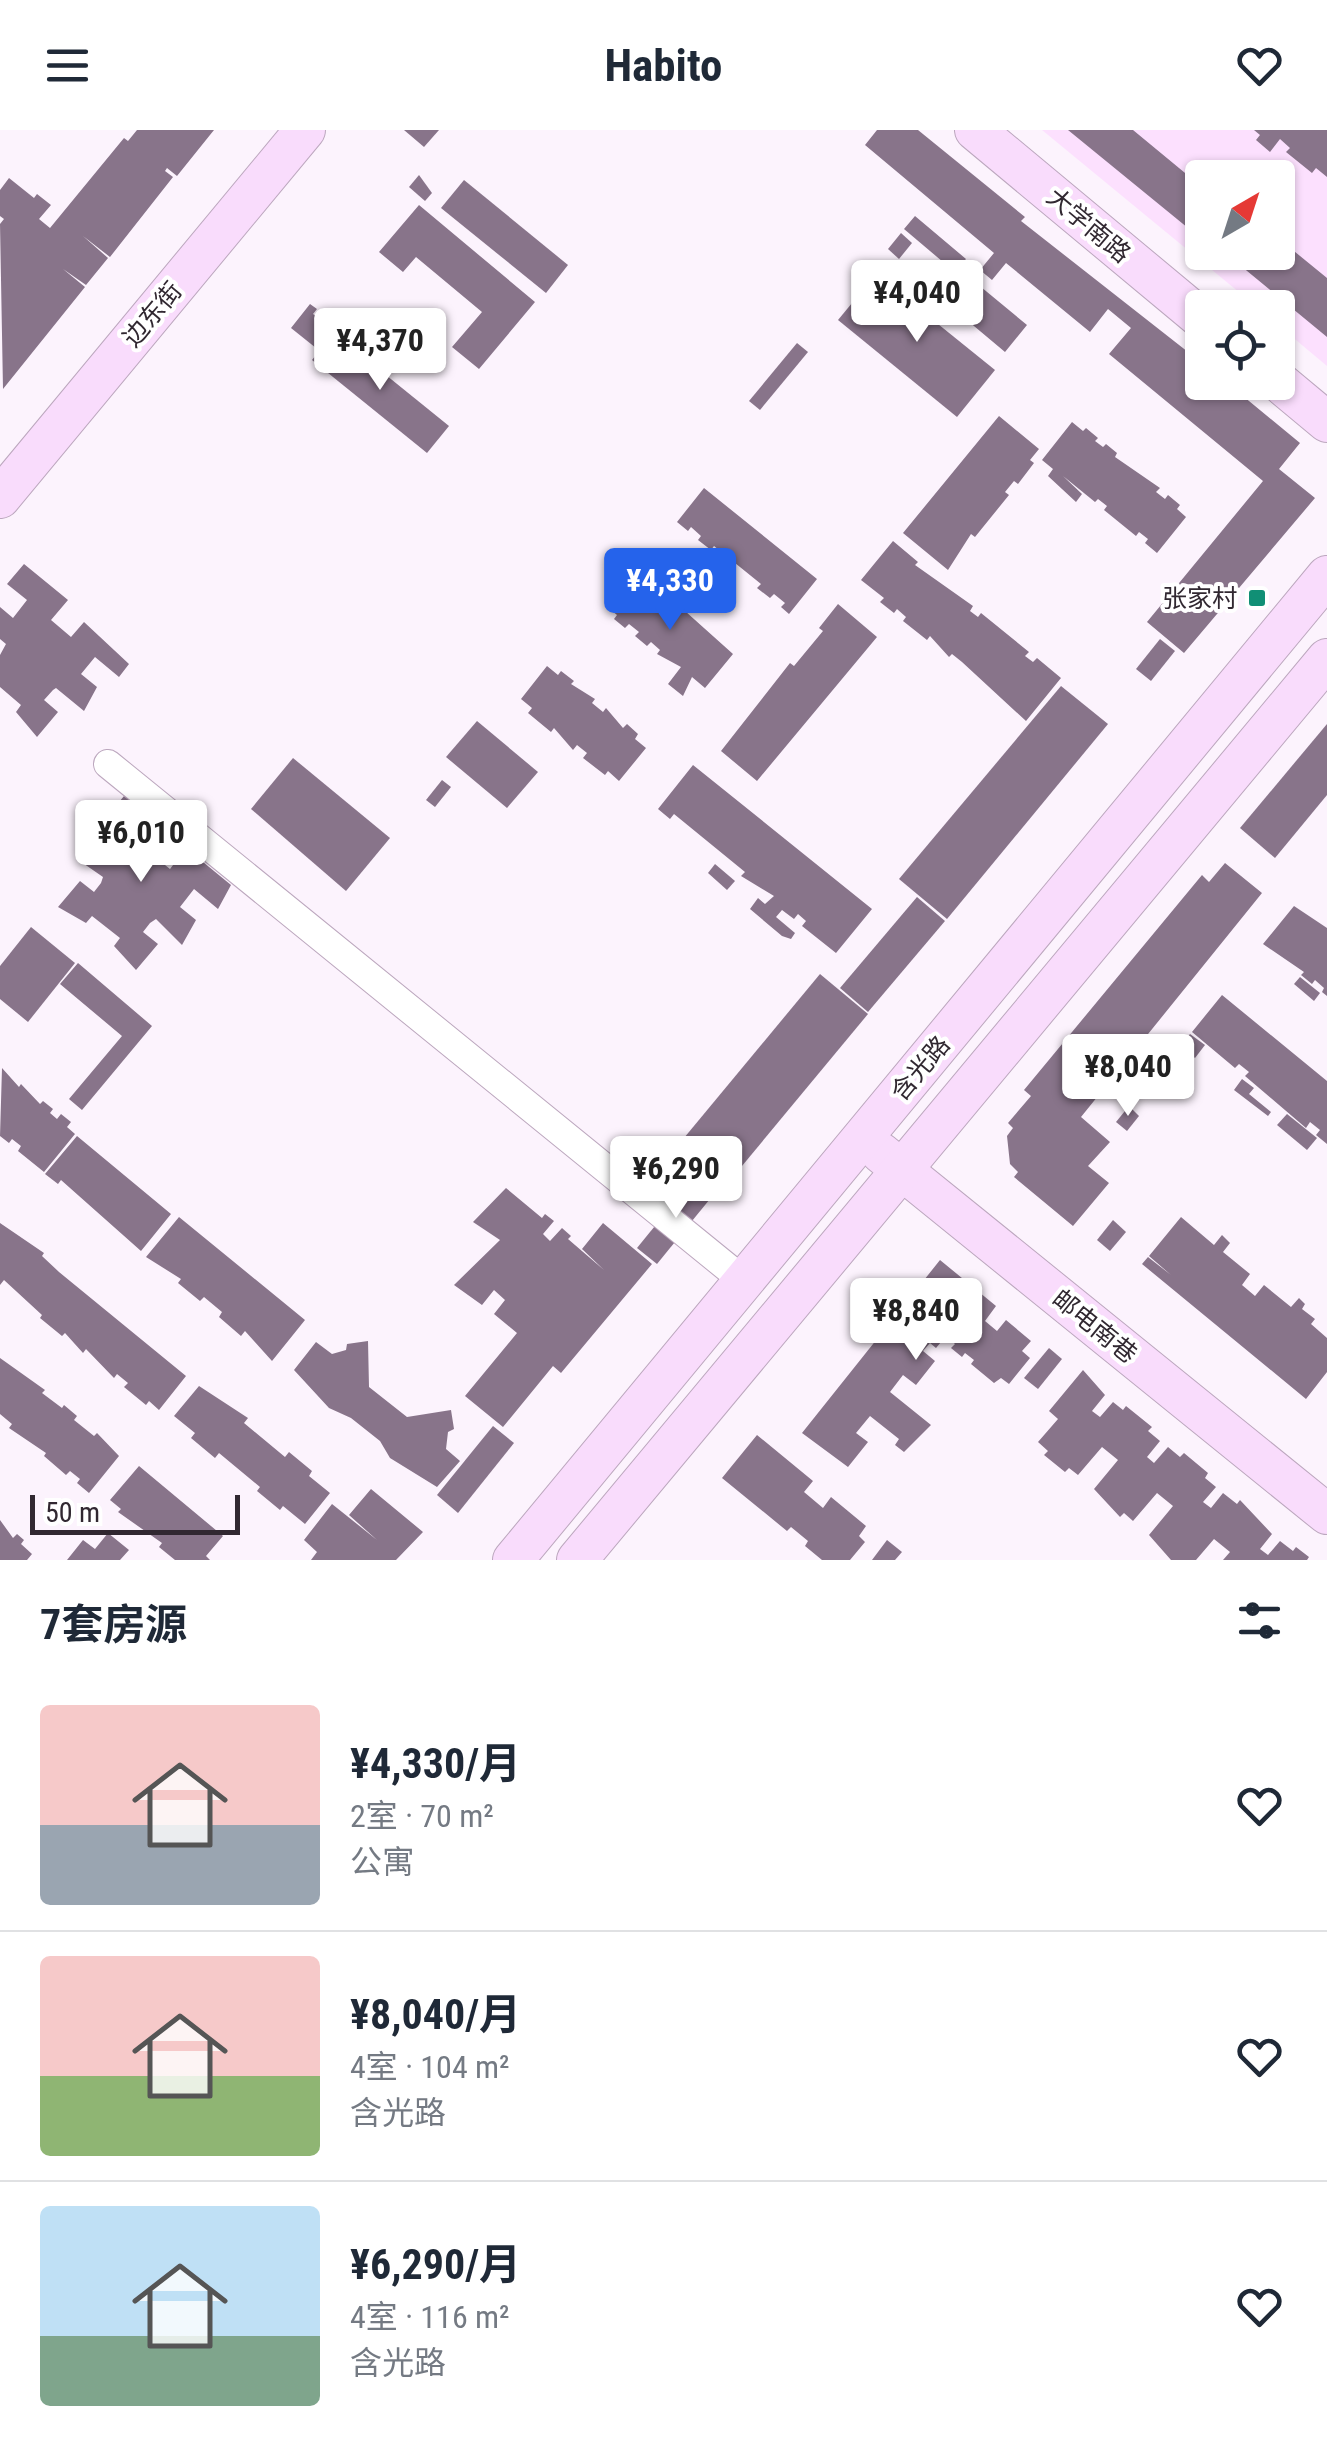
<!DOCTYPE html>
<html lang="zh">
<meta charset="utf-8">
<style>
:root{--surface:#fff;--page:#f2f2f3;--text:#1f2937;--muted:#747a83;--line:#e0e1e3;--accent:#2563eb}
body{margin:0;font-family:"Roboto Condensed","Noto Sans SC",sans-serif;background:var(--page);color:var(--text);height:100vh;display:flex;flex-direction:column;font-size:38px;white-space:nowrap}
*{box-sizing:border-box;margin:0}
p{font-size:32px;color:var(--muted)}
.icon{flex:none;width:55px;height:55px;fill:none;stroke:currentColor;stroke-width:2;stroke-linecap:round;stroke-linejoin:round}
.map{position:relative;height:1430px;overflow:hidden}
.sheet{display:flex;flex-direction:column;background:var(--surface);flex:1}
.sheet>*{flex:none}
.needle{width:65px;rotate:39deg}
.controls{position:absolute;left:1185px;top:30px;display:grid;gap:20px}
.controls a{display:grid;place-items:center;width:110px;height:110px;border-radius:10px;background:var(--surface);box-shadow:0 2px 8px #0004;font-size:50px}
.scale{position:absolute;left:30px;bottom:25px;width:210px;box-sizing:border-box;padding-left:10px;border:5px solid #312831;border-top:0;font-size:28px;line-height:35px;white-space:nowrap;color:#312831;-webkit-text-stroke:8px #fff;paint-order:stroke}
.price{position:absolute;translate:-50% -85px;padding:0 22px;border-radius:10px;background:#fff;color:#222;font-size:32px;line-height:65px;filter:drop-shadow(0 2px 5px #0008)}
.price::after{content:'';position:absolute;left:50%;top:60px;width:30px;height:22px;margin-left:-15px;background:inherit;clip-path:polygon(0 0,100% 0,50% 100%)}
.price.selected{background:var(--accent);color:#fff}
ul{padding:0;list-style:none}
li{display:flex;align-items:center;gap:30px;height:250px;padding:0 40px}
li+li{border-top:2px solid var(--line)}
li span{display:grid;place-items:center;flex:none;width:280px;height:200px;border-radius:10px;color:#555}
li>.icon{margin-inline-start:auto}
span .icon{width:120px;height:120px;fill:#fffc;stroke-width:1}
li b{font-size:42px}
h2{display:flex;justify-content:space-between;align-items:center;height:120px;padding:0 40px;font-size:42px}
header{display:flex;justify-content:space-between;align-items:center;height:130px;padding:0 40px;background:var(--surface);font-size:45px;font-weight:700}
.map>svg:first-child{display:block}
.built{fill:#fce0fe;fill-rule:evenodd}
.building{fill:#88748a}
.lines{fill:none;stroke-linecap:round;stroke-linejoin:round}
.street-casing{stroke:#bca7be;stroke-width:30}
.secondary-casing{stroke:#bca7be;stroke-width:42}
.street{stroke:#fff;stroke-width:28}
.secondary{stroke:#f9dcfc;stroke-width:40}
.poi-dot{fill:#108f75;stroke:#fff;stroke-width:4}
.labels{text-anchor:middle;stroke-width:8;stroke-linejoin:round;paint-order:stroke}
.street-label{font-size:25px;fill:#312831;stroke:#fff}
.poi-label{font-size:25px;fill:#312831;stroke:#fff;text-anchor:end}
</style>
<header><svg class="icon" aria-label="menu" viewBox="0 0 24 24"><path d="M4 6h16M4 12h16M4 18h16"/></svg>Habito<svg class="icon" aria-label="heart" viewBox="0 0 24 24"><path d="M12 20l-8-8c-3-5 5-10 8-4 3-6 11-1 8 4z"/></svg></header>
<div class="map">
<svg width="1327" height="1430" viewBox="0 0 1327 1430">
<rect width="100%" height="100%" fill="#fcf3fd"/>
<path class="built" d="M1042,0H1327V236L1278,195V178L1257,177ZM1202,48H1278V122H1202Z"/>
<g class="building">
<polygon points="137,0 214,0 177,46 167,38 165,41 173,47 110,127 83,106 108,128 86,155 63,139 85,157 3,259 0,94 4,89 0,86 0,60 9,48 34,68 37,64 51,75 39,89 50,98 124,8 128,11"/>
<polygon points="404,0 439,0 424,17"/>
<polygon points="877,0 918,0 1025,87 1021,91 1202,233 1202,252 1226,252 1300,313 1279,339 1315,368 1184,523 1147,492 1263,351 1109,224 1131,198 1108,179 1090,202 1006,133 992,150 980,140 994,123 865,15"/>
<polygon points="1068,0 1133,0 1202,57 1198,68 1202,81 1188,98"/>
<polygon points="1254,0 1327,0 1327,47 1316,38 1312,43 1286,22 1290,18 1280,9 1270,22 1256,10 1260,5"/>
<polygon points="419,45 432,63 425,71 409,57"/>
<polygon points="464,50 568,135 546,163 441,78"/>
<polygon points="419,75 535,172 479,239 452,217 482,182 416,127 403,142 379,122"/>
<polygon points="915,86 966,129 958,138 1027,195 1005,222 937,165 956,143 904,99"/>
<polygon points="901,103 912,113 899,129 888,119"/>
<polygon points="1278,108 1327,148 1327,207 1224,122 1278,122"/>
<polygon points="876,144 995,240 957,287 838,190"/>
<polygon points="310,174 317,179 313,184 327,194 320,203 325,208 316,218 291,198"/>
<polygon points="334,203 449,296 427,323 312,230"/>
<polygon points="797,213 808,222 760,280 749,271"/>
<polygon points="999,286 1039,319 1030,330 1034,333 1018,354 1014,351 1005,362 1009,365 975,407 971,404 948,440 903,403"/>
<polygon points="1072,292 1083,301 1086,298 1098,308 1095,311 1103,317 1106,314 1117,323 1115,327 1160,358 1156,362 1165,369 1168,365 1180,375 1177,379 1186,387 1157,423 1145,413 1148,409 1139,402 1136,406 1104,380 1107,376 1098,369 1095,372 1063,346 1082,364 1076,372 1048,346 1053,339 1042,330"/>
<polygon points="704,358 817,449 789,484 781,477 785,473 774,464 770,468 757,458 761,454 714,416 711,420 698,410 701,406 691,397 688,401 677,392"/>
<polygon points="893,411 918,432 915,435 973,476 970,481 978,487 981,483 1029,522 1025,526 1033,532 1037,528 1061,548 1026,591 962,532 952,524 949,527 930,506 927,510 903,491 906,487 897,479 894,483 880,472 884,468 861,450"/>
<polygon points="24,434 68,470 51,490 71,507 84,492 129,534 119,547 95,527 81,544 97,557 84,581 56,558 53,560 44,570 58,582 37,607 16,582 21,575 0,557 0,525 6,514 0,509 0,477 13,488 27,470 7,454"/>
<polygon points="632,444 643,453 647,448 658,458 655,462 663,468 666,464 733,524 705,558 692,547 683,566 668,554 681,537 657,524 660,520 651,512 647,516 635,506 639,502 629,494 625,498 614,489 617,485 606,476"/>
<polygon points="838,474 877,507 757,651 721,621 790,533 794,536 823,501 819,498"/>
<polygon points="1160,509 1175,521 1151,551 1136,539"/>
<polygon points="547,536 558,545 561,541 574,551 571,554 595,569 592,573 603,582 606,578 623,598 627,594 638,604 635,609 646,618 619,651 608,641 605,645 583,628 587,623 577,615 573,620 554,598 551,602 528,583 532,578 521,569"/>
<polygon points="1061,556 1108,594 947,789 899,749"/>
<polygon points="477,591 538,642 507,678 446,627"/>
<polygon points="1327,594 1327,665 1275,728 1240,698"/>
<polygon points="293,628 390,708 346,761 251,679"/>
<polygon points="693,635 872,779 836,823 802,796 806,791 798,784 794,789 782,780 776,787 795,803 791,809 782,806 750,779 758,768 765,774 774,766 741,746 745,742 674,684 670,689 658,679"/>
<polygon points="442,650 451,657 435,677 426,670"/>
<polygon points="124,666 168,701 150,723 170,739 186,718 231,755 218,779 194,759 180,777 196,790 182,815 156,789 150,793 143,802 158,814 136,840 114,816 120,808 92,786 86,793 58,777 80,751 94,762 101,753 103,747 77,729 95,708 111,721 125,704 106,688"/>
<polygon points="1225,733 1262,763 1081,987 1110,1012 1088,1036 1109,1053 1073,1096 1014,1047 1018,1042 1010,1034 1007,1006 1013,998 1008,993 1031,966 1024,960 1202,745 1209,752"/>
<polygon points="715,734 735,751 727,760 708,743"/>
<polygon points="917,767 945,791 868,882 840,858"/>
<polygon points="1294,776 1327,798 1327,866 1322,862 1324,858 1315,850 1312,854 1301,845 1304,842 1263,814"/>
<polygon points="31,797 75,833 28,892 0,869 0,836"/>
<polygon points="78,833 152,896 82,980 69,969 122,906 60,854"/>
<polygon points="820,844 868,884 727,1054 679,1014"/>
<polygon points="1300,847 1320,863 1314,871 1294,854"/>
<polygon points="1222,865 1327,951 1327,1014 1316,1005 1320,1000 1310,992 1306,998 1245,946 1249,942 1239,934 1235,938 1192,902"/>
<polygon points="1190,904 1205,915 1195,928 1180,916"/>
<polygon points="2,938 19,957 21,954 40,974 43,971 53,979 50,983 57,989 61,984 71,992 67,997 75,1004 44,1042 18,1021 21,1016 12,1009 9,1013 0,1006"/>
<polygon points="1144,940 1155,949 1139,969 1128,960"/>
<polygon points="1242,949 1254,958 1249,964 1271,982 1268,986 1234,960"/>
<polygon points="1129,976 1139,986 1127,1001 1116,992"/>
<polygon points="1287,984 1317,1008 1307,1020 1277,995"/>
<polygon points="77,1006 171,1084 141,1121 61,1050 58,1054 45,1044"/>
<polygon points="694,1048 714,1064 657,1134 637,1118"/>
<polygon points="506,1058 542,1088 545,1084 554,1091 543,1104 550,1111 562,1098 571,1106 568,1109 604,1140 582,1119 603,1093 652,1134 561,1243 553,1236 503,1297 465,1266 517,1203 494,1184 505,1170 494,1160 482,1175 454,1155 500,1110 473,1092"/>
<polygon points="179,1087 305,1190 272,1231 245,1201 241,1206 219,1187 222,1182 204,1167 200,1171 178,1153 181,1149 146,1127"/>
<polygon points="1181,1087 1214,1115 1222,1105 1230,1113 1223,1122 1250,1144 1242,1155 1255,1166 1264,1155 1291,1177 1299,1168 1305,1174 1302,1179 1315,1189 1311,1194 1327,1208 1327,1242 1306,1269 1142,1134 1148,1127 1171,1145 1149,1126"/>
<polygon points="1113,1090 1126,1102 1110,1121 1097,1110"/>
<polygon points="0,1093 44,1123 42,1126 59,1142 186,1246 159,1280 149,1271 146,1275 124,1257 128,1253 117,1244 114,1248 86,1219 83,1223 65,1203 62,1206 40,1188 42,1185 4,1150 0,1155"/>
<polygon points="940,1130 996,1176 985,1191 997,1201 1006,1190 1031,1211 1022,1221 1030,1228 1009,1254 1001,1248 994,1253 971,1234 974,1230 965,1223 962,1227 951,1218 955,1214 946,1206 936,1218 930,1213 923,1221 935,1231 916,1255 903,1245 890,1262 931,1295 904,1322 895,1315 899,1309 870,1286 856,1303 868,1312 848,1337 802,1303"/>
<polygon points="368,1211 369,1257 407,1287 451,1280 454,1299 448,1302 446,1319 460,1331 437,1357 390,1328 380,1311 351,1288 329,1278 294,1240 316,1212 332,1224 346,1220 347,1214"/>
<polygon points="1049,1218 1062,1229 1038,1259 1024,1248"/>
<polygon points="0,1228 45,1260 42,1263 62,1278 64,1275 77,1286 74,1290 94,1306 97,1303 119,1326 89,1363 77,1353 80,1349 70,1341 66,1345 44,1326 46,1323 9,1298 12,1294 0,1284"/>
<polygon points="1083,1240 1105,1265 1092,1281 1100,1287 1113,1272 1123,1280 1126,1276 1152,1297 1148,1301 1160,1311 1147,1327 1154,1333 1168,1317 1180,1327 1184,1323 1208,1343 1205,1348 1216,1357 1203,1372 1211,1378 1223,1363 1237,1374 1240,1370 1272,1404 1260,1419 1268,1425 1280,1411 1293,1421 1296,1417 1309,1427 1307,1430 1223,1430 1230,1422 1214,1409 1196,1430 1171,1430 1149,1405 1173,1376 1157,1363 1133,1391 1124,1383 1120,1387 1094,1359 1118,1330 1102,1317 1078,1345 1069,1338 1065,1342 1044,1325 1048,1321 1038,1312 1058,1289 1049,1281"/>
<polygon points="199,1256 248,1288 244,1293 285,1327 289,1322 312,1341 309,1346 330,1363 305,1394 283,1376 280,1380 257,1361 260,1357 219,1323 215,1328 191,1308 195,1303 174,1286"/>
<polygon points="493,1296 514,1313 458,1383 437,1365"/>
<polygon points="757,1305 813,1351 804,1362 823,1378 831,1367 866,1396 859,1406 865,1412 850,1430 822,1430 805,1416 808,1411 791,1397 787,1401 722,1348"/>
<polygon points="139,1336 223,1406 206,1426 210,1430 175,1430 159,1417 162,1413 118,1382 121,1379 110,1370"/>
<polygon points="371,1359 423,1402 396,1430 311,1430 317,1422 304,1410 332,1374 377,1410 349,1385"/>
<polygon points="0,1390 13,1408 17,1404 24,1410 21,1414 32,1424 27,1430 0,1430"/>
<polygon points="108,1403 129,1420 120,1430 67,1430 83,1410 95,1419"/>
<polygon points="887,1410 902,1422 895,1430 872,1430"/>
</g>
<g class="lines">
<g class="street-casing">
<polyline id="street" points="108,634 744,1151"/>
</g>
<g class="secondary-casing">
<g id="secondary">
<polyline points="975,0 1202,189"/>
<polyline points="1278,251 1327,292"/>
<polyline points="0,368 305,0"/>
<polyline points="881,1023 1327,1384"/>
<polyline points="513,1430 1327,446"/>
<polyline points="577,1430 1327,529"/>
</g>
</g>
<use href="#street" class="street"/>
<use href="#secondary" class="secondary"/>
</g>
<rect class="poi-dot" x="1247" y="458" width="20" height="20" rx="5"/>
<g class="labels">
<g class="street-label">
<text transform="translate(1089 95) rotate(40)" y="9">大学南路</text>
<text transform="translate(152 184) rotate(-50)" y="9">边东街</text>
<text transform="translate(920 938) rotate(-50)" y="9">含光路</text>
<text transform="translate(1095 1196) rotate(39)" y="9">邮电南巷</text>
</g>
<g class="poi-label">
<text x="1237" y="477">张家村</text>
</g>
</g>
</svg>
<div class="controls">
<a><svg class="needle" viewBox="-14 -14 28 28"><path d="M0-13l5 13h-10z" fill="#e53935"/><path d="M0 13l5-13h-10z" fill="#747a83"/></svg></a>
<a><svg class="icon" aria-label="locate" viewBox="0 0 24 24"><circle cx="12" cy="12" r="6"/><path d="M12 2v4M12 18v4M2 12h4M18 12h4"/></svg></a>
</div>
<div class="scale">50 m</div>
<b class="price" style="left:917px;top:215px">¥4,040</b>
<b class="price" style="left:380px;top:263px">¥4,370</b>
<b class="price selected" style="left:670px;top:503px">¥4,330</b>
<b class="price" style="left:141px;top:755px">¥6,010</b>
<b class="price" style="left:1128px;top:989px">¥8,040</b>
<b class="price" style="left:676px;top:1091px">¥6,290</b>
<b class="price" style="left:916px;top:1233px">¥8,840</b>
</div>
<section class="sheet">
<h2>7套房源<svg class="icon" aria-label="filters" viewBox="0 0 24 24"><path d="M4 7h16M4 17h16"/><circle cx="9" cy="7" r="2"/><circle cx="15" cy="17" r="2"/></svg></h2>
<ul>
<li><span style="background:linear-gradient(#f6c9c9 60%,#9aa5b1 0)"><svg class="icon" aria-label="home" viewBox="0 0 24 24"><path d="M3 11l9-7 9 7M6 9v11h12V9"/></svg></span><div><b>¥4,330/月</b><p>2室 · 70 m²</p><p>公寓</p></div><svg class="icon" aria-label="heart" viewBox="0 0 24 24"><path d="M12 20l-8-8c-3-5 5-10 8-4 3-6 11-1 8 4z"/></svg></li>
<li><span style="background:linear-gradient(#f6c9c9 60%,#8fb573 0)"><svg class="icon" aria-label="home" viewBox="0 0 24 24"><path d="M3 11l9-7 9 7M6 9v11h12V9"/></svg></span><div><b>¥8,040/月</b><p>4室 · 104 m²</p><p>含光路</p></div><svg class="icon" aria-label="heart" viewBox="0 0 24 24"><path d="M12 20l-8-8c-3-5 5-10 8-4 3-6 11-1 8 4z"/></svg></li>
<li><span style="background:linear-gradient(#bfe0f5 65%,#7fa58c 0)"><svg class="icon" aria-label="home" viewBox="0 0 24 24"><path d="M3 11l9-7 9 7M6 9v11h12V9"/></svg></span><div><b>¥6,290/月</b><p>4室 · 116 m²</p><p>含光路</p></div><svg class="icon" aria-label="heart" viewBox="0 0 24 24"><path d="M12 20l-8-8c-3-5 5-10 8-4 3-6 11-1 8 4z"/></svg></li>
</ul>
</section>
